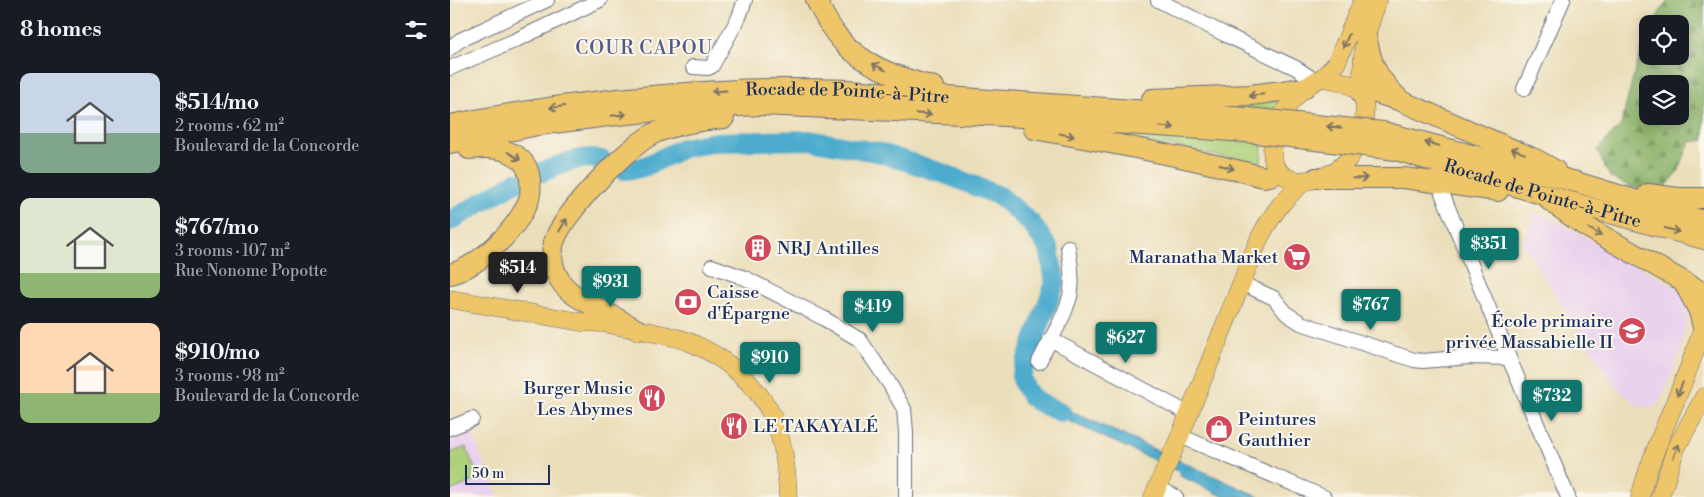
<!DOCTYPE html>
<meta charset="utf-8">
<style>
:root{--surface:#171b24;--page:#20242c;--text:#f1f3f6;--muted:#9ea1a6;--accent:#0f766e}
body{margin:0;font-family:"Libre Bodoni",serif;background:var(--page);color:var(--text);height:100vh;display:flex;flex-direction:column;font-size:19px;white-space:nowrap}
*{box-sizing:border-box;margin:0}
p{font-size:16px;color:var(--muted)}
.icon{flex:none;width:28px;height:28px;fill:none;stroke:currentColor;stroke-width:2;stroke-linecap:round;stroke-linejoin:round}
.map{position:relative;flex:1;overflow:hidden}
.side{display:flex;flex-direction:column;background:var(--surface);width:450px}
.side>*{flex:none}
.controls{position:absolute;left:1189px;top:15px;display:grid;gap:10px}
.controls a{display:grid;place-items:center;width:50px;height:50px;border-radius:10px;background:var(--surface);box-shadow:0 2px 12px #0003;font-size:25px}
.scale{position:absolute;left:15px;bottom:12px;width:85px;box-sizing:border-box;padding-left:5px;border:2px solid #1b2f5e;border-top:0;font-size:14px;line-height:18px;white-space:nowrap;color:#1b2f5e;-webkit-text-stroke:4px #fbf7ec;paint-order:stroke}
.price{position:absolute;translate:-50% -42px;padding:0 11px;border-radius:5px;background:var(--accent);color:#fff;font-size:16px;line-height:32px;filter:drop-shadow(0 1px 2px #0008)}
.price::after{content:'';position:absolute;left:50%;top:30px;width:15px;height:11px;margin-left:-8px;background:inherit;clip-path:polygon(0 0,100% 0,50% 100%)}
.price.current{background:#222;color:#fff}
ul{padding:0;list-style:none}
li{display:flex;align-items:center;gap:15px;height:125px;padding:0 20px}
li span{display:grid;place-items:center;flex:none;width:140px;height:100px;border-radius:10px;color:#555}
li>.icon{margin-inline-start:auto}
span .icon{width:60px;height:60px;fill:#fffc;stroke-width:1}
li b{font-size:21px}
h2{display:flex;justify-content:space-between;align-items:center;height:60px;padding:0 20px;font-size:21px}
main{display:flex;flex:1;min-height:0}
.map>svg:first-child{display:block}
.built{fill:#ead1ed}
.green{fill:#aed079;stroke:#64806c}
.forest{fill:url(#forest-firs);stroke:#527064;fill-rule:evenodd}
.water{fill:url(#water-ripples);stroke:#346e96}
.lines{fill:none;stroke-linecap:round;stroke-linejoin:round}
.river{stroke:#4eaccd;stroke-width:20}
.minor-casing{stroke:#646c7e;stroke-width:16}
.major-casing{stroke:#646c7e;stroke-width:19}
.highway-casing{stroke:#646c7e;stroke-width:22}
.minor{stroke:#fff;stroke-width:14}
.major{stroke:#eec569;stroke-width:18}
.highway{stroke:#eec569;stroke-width:20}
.highway-bridge-casing{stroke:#646c7e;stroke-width:22;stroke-linecap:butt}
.highway-bridge{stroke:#eec569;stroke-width:20}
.oneway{stroke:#7a7263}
.labels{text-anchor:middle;stroke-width:4;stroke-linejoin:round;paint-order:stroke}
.street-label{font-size:18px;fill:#1b2f5e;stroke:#fbf7ec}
.poi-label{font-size:18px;fill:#1b2f5e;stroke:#fbf7ec;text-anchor:start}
.neighbourhood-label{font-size:19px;letter-spacing:1px;fill:#545a89;stroke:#fbf7ec}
</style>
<main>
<section class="side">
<h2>8 homes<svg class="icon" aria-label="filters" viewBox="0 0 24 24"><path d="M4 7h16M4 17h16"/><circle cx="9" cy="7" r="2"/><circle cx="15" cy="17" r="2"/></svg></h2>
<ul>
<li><span style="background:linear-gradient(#c9d6e8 60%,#7fa58c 0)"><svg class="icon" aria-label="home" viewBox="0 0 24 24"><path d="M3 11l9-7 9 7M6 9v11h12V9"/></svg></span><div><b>$514/mo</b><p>2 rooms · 62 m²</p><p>Boulevard de la Concorde</p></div></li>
<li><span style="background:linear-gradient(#dfe7d0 75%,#8fb573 0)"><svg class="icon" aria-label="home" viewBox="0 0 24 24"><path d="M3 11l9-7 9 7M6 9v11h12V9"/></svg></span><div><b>$767/mo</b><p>3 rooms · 107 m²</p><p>Rue Nonome Popotte</p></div></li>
<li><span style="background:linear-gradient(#ffd9b3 70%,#8fb573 0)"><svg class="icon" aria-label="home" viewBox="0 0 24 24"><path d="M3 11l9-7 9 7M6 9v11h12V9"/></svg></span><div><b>$910/mo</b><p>3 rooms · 98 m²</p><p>Boulevard de la Concorde</p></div></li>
</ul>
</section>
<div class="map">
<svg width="1254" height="497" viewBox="0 0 1254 497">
<defs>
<pattern id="forest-firs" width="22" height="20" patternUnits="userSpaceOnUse" patternTransform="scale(1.25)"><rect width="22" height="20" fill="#8ab269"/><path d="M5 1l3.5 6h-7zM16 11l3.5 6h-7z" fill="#70915a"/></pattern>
<pattern id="water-ripples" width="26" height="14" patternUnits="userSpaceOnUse" patternTransform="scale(1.25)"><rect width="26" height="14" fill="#4eaccd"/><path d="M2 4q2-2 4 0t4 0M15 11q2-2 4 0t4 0" fill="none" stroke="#408caa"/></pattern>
</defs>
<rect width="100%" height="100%" fill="#fbf7ec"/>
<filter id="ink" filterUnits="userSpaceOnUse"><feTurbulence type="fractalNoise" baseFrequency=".02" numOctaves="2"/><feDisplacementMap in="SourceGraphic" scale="10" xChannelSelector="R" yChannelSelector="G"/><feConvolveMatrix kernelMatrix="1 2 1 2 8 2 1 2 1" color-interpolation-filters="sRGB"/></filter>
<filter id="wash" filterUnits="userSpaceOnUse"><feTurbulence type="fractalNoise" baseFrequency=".0096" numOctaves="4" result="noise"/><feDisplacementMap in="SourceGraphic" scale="20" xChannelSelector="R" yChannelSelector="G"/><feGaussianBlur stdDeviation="1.12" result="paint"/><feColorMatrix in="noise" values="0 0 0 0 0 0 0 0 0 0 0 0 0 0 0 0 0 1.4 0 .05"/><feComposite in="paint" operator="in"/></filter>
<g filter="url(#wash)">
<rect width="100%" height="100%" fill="#ebdeba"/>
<g class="built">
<polygon points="1084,212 1105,220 1230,290 1239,310 1230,353 1210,402 1201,408 1187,406 1164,385 1073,244 1083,220"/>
<polygon points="21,430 48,497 0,497 0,439"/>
</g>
<g class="green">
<polygon points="839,93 828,111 707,105"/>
<polygon points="653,130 812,143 811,165 722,146 648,137"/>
<polygon points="16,447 29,479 0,491 0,453"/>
</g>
<path class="forest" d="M1218,0H1254V140L1240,142L1228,172L1212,191L1181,187L1160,177L1147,150L1171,125L1183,78L1197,33L1198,56H1230V24H1202ZM1198,84H1230V116H1198Z"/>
<polygon class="water" points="596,400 810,497 775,497 730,476 728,471 592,409 585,401"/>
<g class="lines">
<g class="river">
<path d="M174,170L185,169L196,166L233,148L265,142L360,140L431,153L495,174L550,196L581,223L599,249L605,283L571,376C578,401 589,403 611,412"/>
<path d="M92,172C111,165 131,154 152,160"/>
<polyline points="0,221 66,182"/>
</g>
</g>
</g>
<g filter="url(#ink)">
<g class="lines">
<g class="minor-casing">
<g id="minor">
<polyline points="708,0 774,34 846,68 866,81"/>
<polyline points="0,48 10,40 97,0"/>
<polyline points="243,67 258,68 262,66 289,17 295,0"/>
<polyline points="0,68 64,41 150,0"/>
<polyline points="1074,89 1113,0"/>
<polyline points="992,193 1059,358 1118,497"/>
<polyline points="262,266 295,278 373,318 410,340 439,383 454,409 456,432 456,497"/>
<polyline points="791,283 824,298 837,314 851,323 964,360 973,361 1019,357 1059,358"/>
<polyline points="600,339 739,414"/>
<path d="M589,362C598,343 619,311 621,290C623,276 620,262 618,247"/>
<polyline points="0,428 22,419"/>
<polyline points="730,436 874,497"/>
<polyline points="707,487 726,497"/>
</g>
</g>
<g class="major-casing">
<g id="major">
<path d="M872,78C885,79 902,83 910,93C917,102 915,117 912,127C909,138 906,149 899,158C888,174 859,185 841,179C811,170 823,129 835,110C845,96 857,84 872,78Z"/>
<polyline points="872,78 886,64 913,0"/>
<path d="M907,90C915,76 911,62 914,47C916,31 923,15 928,0"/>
<polyline points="0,299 131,322 153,323 179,328"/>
<path d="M196,331C212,335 230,337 244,344C276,358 306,384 322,415C334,440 337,470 338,497"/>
<path d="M703,497L730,436L810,237C823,213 834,198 856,180"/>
<path d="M1190,497C1206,437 1237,383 1254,324"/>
<polyline points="1210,497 1226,448 1254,397"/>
</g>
</g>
<g class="highway-casing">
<g id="highway">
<path d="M366,0C372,11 378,24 386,34C409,65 449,78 484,87"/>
<path d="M916,35C922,67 926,76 949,99"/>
<polyline points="912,95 920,91 951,101 1087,160 1105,170"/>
<polyline points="702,99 801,95 854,88"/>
<path id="s1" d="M0,125C94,106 192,94 288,90C325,88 362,89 399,90L798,118"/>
<path d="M584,129C661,143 738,157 814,177L820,176L828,172"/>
<polyline points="933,132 1126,182 1254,221"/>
<polyline points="0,143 88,125 158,116 227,109 311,105 555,116 797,132"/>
<path id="s2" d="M931,148L946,150L1091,194L1254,239"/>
<polyline points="866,178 954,178 1048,191"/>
<polyline points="1198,194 1228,198 1254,198"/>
<polyline points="1100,201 1135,226 1254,293"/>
<path d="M0,274C28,267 64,232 76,206C81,198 81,189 80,180C77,149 44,146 19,149"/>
<polyline points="1234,283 1249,311 1253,327"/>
<path d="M188,330C179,325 170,320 161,315C142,304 117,297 107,275C102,265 101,253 104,242C113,213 179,144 207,132C228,124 252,120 274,118"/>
</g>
</g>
<use href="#minor" class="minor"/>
<use href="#major" class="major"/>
<use href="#highway" class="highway"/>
<g class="highway-bridge-casing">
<g id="highway-bridge">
<polyline points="798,118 933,132"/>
<polyline points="797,132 931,148"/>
</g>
</g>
<use href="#highway-bridge" class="highway-bridge"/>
</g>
<defs><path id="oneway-shaft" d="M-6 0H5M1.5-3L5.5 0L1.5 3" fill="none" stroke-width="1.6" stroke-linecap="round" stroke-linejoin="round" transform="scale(1.25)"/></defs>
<g class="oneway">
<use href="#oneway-shaft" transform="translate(896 41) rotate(112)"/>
<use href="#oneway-shaft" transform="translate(429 67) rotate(-153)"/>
<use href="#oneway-shaft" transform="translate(269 91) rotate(176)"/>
<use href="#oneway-shaft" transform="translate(806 95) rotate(174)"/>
<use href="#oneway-shaft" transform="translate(107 107) rotate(172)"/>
<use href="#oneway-shaft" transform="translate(474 114) rotate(3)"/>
<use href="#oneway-shaft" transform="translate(169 115) rotate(-6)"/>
<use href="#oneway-shaft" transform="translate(717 127) rotate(4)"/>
<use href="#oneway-shaft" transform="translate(884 127) rotate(-174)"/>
<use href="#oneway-shaft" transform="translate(617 135) rotate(11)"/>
<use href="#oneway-shaft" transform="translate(982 144) rotate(-166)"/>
<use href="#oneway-shaft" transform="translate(1068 151) rotate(-157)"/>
<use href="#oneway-shaft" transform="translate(64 156) rotate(32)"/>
<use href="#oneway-shaft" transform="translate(777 167) rotate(15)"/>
<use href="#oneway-shaft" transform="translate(910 178) rotate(-1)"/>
<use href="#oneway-shaft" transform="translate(113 225) rotate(-59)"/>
<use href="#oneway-shaft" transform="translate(1222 230) rotate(16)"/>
<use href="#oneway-shaft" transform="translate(1145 232) rotate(30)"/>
<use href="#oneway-shaft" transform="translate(1230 389) rotate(113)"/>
<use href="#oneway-shaft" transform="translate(1226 451) rotate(-69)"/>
</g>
</g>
<defs>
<g id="building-disc" transform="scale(1.4375)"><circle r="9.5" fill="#d1495b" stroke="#fbf7ec"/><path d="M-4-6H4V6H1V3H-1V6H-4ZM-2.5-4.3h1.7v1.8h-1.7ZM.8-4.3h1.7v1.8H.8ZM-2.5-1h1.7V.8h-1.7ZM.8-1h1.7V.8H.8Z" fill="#fff"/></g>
<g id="supermarket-disc" transform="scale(1.4375)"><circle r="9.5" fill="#d1495b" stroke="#fbf7ec"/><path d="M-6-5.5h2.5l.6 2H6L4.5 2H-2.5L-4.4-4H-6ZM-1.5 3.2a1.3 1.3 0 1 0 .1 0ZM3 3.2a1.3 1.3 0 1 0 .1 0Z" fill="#fff"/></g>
<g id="bank-disc" transform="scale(1.4375)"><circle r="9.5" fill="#d1495b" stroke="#fbf7ec"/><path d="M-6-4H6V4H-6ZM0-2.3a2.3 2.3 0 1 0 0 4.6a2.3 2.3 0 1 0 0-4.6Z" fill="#fff"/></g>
<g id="school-disc" transform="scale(1.4375)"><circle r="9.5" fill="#d1495b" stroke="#fbf7ec"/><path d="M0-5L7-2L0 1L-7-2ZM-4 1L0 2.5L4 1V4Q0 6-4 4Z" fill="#fff"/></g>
<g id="restaurant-disc" transform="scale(1.4375)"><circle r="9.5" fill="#d1495b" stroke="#fbf7ec"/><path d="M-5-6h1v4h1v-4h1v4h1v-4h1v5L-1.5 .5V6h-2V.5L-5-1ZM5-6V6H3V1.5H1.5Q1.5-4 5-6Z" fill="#fff"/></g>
<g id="shop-disc" transform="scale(1.4375)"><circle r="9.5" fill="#d1495b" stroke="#fbf7ec"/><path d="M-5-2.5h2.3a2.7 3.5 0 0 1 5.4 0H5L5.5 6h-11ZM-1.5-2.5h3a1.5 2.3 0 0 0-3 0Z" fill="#fff"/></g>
</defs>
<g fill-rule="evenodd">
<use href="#building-disc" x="308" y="248"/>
<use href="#supermarket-disc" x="847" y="257"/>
<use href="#bank-disc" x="238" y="302"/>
<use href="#school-disc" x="1182" y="331"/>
<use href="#restaurant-disc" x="202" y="398"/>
<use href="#restaurant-disc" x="284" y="426"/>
<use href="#shop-disc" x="769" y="429"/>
</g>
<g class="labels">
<g class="street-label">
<text dy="6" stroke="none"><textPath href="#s1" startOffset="400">Rocade de Pointe-à-Pitre</textPath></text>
<text dy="6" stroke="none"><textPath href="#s2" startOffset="168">Rocade de Pointe-à-Pitre</textPath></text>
</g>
<g class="poi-label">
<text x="327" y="254">NRJ Antilles</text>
<text x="828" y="263" text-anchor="end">Maranatha Market</text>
<text x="257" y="298">Caisse<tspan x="257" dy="21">d'Épargne</tspan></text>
<text x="1163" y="327" text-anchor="end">École primaire<tspan x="1163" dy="21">privée Massabielle II</tspan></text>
<text x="183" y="394" text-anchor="end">Burger Music<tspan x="183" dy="21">Les Abymes</tspan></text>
<text x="788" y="425">Peintures<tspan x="788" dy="21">Gauthier</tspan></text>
<text x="303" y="432">LE TAKAYALÉ</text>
</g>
<g class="neighbourhood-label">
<text x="194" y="54">COUR CAPOU</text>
</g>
</g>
</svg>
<div class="controls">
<a><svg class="icon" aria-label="locate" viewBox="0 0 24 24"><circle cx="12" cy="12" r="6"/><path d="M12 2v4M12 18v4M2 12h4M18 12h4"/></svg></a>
<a><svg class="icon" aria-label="layers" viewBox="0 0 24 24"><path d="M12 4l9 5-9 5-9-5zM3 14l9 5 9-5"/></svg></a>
</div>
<div class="scale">50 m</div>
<b class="price" style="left:1039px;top:270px">$351</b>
<b class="price current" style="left:68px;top:294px">$514</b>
<b class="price" style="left:161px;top:308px">$931</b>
<b class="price" style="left:921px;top:331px">$767</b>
<b class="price" style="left:423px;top:333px">$419</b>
<b class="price" style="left:676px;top:364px">$627</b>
<b class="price" style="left:320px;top:384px">$910</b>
<b class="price" style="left:1102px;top:422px">$732</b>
</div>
</main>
